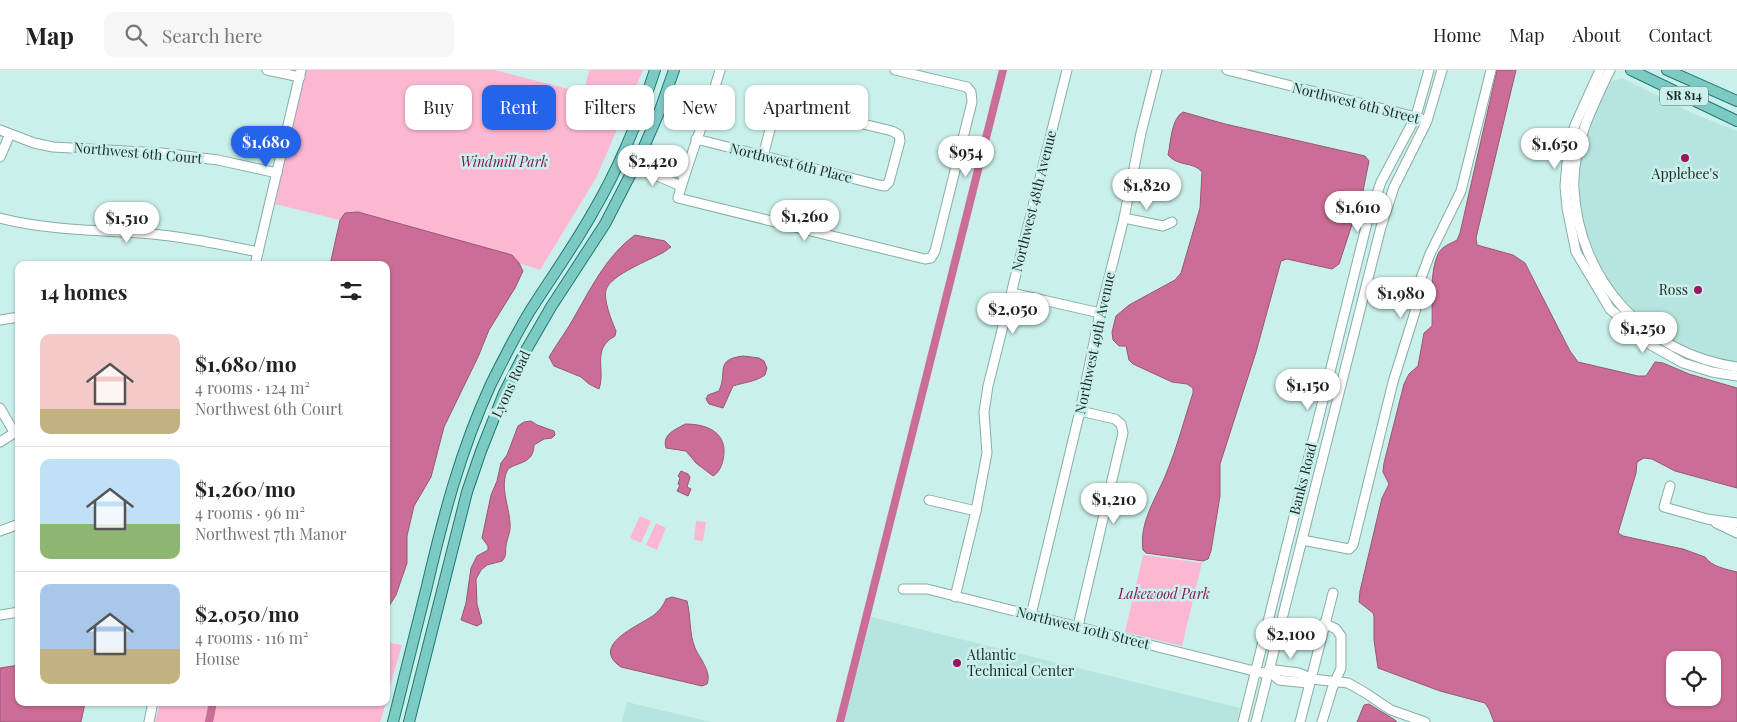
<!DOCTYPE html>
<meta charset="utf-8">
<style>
:root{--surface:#fff;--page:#f6f6f6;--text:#222;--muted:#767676;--line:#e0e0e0;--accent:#2563eb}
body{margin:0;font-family:"Playfair Display",serif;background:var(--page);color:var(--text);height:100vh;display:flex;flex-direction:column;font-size:19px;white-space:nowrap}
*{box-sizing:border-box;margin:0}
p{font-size:16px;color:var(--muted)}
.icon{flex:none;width:28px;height:28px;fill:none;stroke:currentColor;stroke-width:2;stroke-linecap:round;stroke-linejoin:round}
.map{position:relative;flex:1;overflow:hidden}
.side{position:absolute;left:15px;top:191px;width:375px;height:445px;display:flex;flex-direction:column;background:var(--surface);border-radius:10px;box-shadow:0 1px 4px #0004}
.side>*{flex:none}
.hud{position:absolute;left:405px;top:15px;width:475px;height:45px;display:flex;gap:10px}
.fabs{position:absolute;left:1666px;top:581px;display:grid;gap:10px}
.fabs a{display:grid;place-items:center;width:55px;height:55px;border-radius:10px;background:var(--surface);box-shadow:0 1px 4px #0004;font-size:25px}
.price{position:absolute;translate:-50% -42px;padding:0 11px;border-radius:18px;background:#fff;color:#222;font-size:16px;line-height:32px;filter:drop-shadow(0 1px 2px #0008)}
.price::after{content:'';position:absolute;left:50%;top:30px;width:15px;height:11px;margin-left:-8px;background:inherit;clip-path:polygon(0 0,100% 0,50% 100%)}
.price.selected{background:var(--accent);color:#fff}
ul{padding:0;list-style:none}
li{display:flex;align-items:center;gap:15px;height:125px;padding:0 25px}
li+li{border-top:1px solid var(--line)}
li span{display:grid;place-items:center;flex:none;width:140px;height:100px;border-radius:10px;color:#555}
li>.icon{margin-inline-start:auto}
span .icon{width:60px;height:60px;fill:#fffc;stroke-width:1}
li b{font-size:21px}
h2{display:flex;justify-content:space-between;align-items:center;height:60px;padding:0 25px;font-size:21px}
.chip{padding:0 18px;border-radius:10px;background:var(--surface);box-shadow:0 1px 4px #0004;font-size:18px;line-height:45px}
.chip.selected{background:var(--accent);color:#fff}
header{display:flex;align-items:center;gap:30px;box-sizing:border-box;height:70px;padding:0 25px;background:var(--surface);border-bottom:1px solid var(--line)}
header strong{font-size:24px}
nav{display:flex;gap:28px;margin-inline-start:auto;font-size:18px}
.search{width:350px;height:45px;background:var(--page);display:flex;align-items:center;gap:12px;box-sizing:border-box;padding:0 18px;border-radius:10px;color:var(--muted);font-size:19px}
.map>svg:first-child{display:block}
.built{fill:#b6e5df}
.green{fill:#fcb7d2}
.water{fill:#cc6d97;stroke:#965875;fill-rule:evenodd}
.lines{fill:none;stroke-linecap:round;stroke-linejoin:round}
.canal{stroke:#cc6d97;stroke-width:8}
.minor-casing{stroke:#88aca8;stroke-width:11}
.major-casing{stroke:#207a73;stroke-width:12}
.minor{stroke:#fff;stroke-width:9}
.major{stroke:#7ccac4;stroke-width:10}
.poi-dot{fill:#9e1461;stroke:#caf0eb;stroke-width:2}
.labels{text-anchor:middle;stroke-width:5;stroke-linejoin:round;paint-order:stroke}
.shield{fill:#caf0eb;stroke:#4e6461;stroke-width:1}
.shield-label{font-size:12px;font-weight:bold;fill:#192826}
.street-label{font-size:14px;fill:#192826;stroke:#caf0eb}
.park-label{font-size:14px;font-style:italic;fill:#891455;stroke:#caf0eb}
.poi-label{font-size:14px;fill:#192826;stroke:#caf0eb}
</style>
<header>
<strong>Map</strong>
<div class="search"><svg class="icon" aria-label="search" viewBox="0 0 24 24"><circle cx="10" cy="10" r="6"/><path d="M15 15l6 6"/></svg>Search here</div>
<nav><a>Home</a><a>Map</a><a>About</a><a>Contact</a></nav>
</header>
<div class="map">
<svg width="1737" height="652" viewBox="0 0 1737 652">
<rect width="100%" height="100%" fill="#caf0eb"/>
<g class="built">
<polygon points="1622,8 1694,44 1737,61 1737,292 1724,290 1688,279 1657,262 1626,234 1605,205 1588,169 1580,134 1580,95 1585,69 1595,43 1610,12"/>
<polygon points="871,547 1240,638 1237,652 844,652"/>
<polygon points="627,632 711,652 622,652"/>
</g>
<g class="green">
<polygon points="304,0 494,0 584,23 589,0 643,0 596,108 540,200 519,193 512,185 358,142 345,143 340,150 275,134"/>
<polygon points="640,446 651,451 641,473 630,468"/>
<polygon points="696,451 706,452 703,471 694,470"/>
<polygon points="656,453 666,458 657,480 646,475"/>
<polygon points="1143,485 1202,493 1182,576 1125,562"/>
<polygon points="386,572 402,575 386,630"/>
<polygon points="160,633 160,632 386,633 380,652 155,652"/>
</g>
<g class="water">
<path d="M1497,0H1516L1476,168L1477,175L1513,185L1525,193L1570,281L1578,292L1638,306H1646L1655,292L1663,293L1689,304L1737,318V418L1675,401L1652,389L1644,388L1637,392L1636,403L1618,463L1623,466L1683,479L1705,487C1712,497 1726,499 1737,502V652H1494L1489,639L1485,633L1440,621L1378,598L1374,570V546L1373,543L1359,532L1360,521L1382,428L1389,414L1383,402L1384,393L1404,314L1409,304L1418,296L1424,263L1432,256C1433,235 1429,203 1438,184C1442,176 1450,174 1457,170L1460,163ZM1675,590H1712V628H1675Z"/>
<path d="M1183,42L1225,54L1365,86L1369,91L1363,121L1339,194L1332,199L1287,189L1281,191L1256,282L1220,394V426L1211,481L1208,489L1203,491L1146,483L1143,480C1139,452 1156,429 1166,404C1177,378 1184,350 1193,323V318L1187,314L1172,312L1133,294L1129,290L1126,276H1119L1113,270L1112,262L1116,246L1129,235L1175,210L1181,203L1200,138L1202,102C1193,91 1178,97 1168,85C1171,72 1171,49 1183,42Z"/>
<polygon points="358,142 512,185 519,193 523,201 515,218 489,260 478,287 444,357 431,407 414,436 407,466 407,493 396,525 386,541 386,195 330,195 340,150 345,143"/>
<path d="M635,165L665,171L671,177L664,182C650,190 610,205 606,220C603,229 612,252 616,261L615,266C591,279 606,299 599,319L589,314L581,307L554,296L549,287C558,272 568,259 576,244C592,216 608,184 635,165Z"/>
<path d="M743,286L759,288L764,291L767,298L765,305C755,312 745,312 733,316L723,338L709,334L706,329L708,325L719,321C728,301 714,290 743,286Z"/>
<path d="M531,351L537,355L554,361L555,365L552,368L544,369L534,375C533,394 520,391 508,399C499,416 509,435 510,453C511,462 507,468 506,476C505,483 507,486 502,491L487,495L481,500L476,509L477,534L482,553L477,556L461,550L466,533L471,498L477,486L488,480V476L482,468L491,425L497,411L501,393L507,385L518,356L524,352Z"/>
<path d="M685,354C708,354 729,363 723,390C721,398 719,402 713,406L696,393L686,381L666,378C662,364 675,360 685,354Z"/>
<polygon points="681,401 688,404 690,407 687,417 691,419 688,426 677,421 680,415 678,414 680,408 678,406"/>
<path d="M672,527L687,531C691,547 689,563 695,578C700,589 712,602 707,614L702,616L621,597C589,575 639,556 654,545C660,540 663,536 666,529Z"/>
<polygon points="19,595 19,632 85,633 81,652 0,652 0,598"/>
<polygon points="1369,634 1395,650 1397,652 1357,652 1364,635"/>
</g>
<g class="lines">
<g class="canal">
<polyline points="209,652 213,632"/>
<polyline points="840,652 1003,0"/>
</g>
<g class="minor-casing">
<g id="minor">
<polyline points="267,0 300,7"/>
<path d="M720,0C708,43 690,84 678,128L925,189L931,188L935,181L972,32L971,22L967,17L895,0"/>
<polyline points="1227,0 1420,48"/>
<polyline points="1600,0 1575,55 1568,81 1565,116 1567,138 1576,182 1610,239 1651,275 1683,293 1712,302 1737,306"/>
<path d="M1610,0C1592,37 1572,77 1574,119C1579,211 1646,284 1737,297"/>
<polyline points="0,60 34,73 53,77 161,83 218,90 277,103"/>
<polyline points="696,69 879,115 885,116 889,112 900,71 899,65 892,61 777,33 763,86"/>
<polyline points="623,83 634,96 681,116"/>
<polyline points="623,83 640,86 684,105"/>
<polyline points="0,87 10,64"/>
<path d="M0,148C46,160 93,160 141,163C181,166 219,174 258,182"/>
<polyline points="1124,148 1163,156 1172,152"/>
<polyline points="255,195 301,0"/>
<polyline points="1012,223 1100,243"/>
<polyline points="0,250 19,247"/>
<polyline points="0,338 14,362"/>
<polyline points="0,372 19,360"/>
<polyline points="1670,416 1664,437 1707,449 1737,453"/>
<polyline points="929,430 976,441"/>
<polyline points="1716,453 1737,463"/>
<polyline points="0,461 19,454"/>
<polyline points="1302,470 1349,479 1353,475 1393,312 1415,242 1421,208 1430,184 1461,121 1491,0"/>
<polyline points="903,519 927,519 1262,603 1275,600 1299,603 1312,609 1348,613 1364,622 1391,640 1425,652"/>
<polyline points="955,527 976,441 987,383 984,342 988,316 1067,0"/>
<polyline points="0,545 19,542"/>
<polyline points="1031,545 1080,341 1100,243 1124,148 1141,63 1157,0"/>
<polyline points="1078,556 1123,363 1121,354 1115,349 1080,341"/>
<polyline points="1270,602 1279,610 1307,613 1312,609"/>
<polyline points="149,652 153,632"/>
<polyline points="1243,652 1367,153 1381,112 1416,46 1429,0"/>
<polyline points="1256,652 1381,157 1394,117 1427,51 1442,0"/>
<polyline points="1300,652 1333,523"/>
<polyline points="1322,652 1332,619 1341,598 1341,566 1336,559 1324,553"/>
</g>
</g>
<g class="major-casing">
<g id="major">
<polyline points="1631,0 1737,51"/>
<polyline points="1667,0 1737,31"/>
<path d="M393,652C404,607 416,561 427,516C443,447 461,379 491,314C503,290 516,264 530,241C551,208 574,176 593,142C619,98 639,49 655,0"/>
<polyline points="409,652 467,422 481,381 504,323 525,282 551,237 605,154 640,86 660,40 674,0"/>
</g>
</g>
<use href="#minor" class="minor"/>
<use href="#major" class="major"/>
</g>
<g class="poi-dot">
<circle cx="1685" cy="88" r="5"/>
<circle cx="1698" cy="220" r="5"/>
<circle cx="957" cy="593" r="5"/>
</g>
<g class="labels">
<rect class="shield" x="1660" y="16.5" width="48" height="19" rx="4"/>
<g class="shield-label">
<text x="1684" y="30">SR 814</text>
</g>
<g class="street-label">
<text transform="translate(1356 33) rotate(14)" y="5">Northwest 6th Street</text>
<text transform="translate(138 83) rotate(5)" y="5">Northwest 6th Court</text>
<text transform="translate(791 93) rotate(14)" y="5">Northwest 6th Place</text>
<text transform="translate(1034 131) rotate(-76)" y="5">Northwest 48th Avenue</text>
<text transform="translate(1095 273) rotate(-78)" y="5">Northwest 49th Avenue</text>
<text transform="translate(511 314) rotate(-65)" y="5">Lyons Road</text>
<text transform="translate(1303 409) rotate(-76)" y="5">Banks Road</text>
<text transform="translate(1083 558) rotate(14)" y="5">Northwest 10th Street</text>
</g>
<g class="park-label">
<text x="504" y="97">Windmill Park</text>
<text x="1164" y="529">Lakewood Park</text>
</g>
<g class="poi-label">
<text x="1685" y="109">Applebee's</text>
<text x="1688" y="225" text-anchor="end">Ross</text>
<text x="967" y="590" text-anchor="start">Atlantic<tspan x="967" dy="16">Technical Center</tspan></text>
</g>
</g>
</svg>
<div class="fabs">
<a><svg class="icon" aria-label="locate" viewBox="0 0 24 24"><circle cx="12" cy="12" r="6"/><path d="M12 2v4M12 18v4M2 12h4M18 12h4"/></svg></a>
</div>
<b class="price selected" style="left:266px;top:98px">$1,680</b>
<b class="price" style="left:1555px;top:100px">$1,650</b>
<b class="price" style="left:966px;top:108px">$954</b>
<b class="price" style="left:653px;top:117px">$2,420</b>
<b class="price" style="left:1147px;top:141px">$1,820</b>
<b class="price" style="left:1358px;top:163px">$1,610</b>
<b class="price" style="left:805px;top:172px">$1,260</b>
<b class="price" style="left:127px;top:174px">$1,510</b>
<b class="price" style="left:1401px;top:249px">$1,980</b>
<b class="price" style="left:1013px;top:265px">$2,050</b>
<b class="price" style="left:1643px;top:284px">$1,250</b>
<b class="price" style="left:1308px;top:341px">$1,150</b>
<b class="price" style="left:1114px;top:455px">$1,210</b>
<b class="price" style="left:1291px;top:590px">$2,100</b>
<div class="hud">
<a class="chip">Buy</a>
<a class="chip selected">Rent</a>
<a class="chip">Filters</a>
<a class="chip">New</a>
<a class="chip">Apartment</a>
</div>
<section class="side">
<h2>14 homes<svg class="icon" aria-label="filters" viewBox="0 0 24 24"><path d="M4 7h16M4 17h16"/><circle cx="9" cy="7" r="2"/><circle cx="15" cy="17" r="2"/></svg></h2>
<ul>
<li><span style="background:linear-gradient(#f6c9c9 75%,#c2b280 0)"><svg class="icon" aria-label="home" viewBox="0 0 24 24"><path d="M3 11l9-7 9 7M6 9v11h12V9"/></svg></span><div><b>$1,680/mo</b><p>4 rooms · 124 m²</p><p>Northwest 6th Court</p></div></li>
<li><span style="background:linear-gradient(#bfe0f5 65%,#8fb573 0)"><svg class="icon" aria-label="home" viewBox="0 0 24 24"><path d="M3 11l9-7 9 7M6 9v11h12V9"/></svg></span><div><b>$1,260/mo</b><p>4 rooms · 96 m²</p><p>Northwest 7th Manor</p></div></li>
<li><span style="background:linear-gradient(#a9c7e8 65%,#c2b280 0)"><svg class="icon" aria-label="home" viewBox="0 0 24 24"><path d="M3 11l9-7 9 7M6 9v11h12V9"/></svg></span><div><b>$2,050/mo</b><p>4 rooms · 116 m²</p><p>House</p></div></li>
</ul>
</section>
</div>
